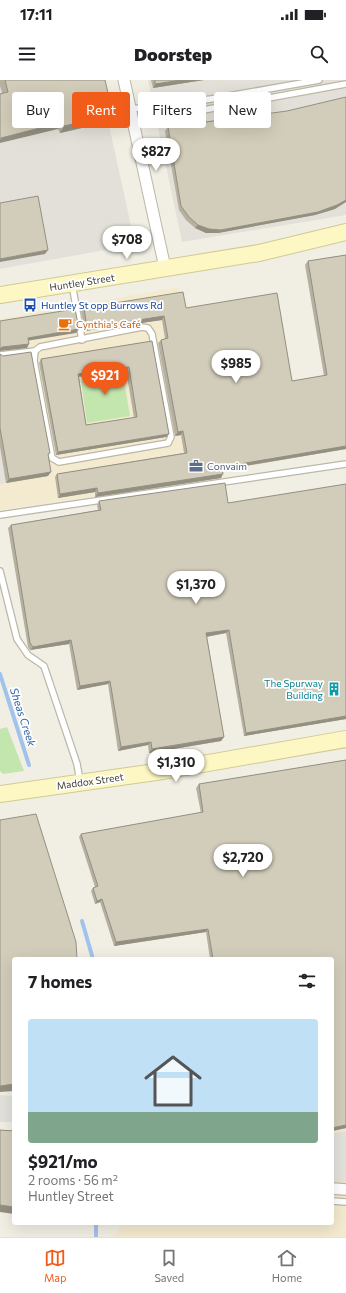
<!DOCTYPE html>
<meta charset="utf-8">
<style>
:root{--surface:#fff;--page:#f6f6f6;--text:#202124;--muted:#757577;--line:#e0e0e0;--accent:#f25c1a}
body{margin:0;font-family:Commissioner,sans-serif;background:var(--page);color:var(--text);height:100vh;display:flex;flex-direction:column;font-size:15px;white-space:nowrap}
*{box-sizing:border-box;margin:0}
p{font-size:13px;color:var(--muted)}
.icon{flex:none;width:22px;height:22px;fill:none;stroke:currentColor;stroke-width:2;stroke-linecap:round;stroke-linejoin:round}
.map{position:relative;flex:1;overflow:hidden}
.details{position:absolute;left:12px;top:877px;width:322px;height:268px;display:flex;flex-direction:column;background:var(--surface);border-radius:4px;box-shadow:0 4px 16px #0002}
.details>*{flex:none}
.top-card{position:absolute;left:12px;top:12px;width:322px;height:36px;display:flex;gap:8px}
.price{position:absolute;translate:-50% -34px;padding:0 9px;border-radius:14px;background:#fff;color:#222;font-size:13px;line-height:26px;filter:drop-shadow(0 1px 2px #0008)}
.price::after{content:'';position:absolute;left:50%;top:24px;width:12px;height:9px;margin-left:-6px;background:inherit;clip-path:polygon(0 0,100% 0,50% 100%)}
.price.selected{background:var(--accent);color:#fff}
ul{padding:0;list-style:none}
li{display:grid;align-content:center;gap:8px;height:212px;padding:0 16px}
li+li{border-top:1px solid var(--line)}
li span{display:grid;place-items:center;height:124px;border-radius:4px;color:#555}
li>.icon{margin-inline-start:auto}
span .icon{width:72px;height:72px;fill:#fffc;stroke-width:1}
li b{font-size:17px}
h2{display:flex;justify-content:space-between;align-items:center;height:48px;padding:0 16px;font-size:17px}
.pill{padding:0 14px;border-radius:4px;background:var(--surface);box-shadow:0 4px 16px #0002;font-size:14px;line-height:36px}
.pill.selected{background:var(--accent);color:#fff}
.status{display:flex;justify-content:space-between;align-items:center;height:28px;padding:0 20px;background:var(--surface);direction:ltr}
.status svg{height:11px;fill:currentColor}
header{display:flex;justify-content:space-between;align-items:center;height:52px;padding:0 16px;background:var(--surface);font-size:18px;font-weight:800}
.dock{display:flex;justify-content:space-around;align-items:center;height:56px;border-top:1px solid var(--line);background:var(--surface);font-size:11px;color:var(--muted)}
.dock a{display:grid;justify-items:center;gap:2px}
.dock .selected{color:var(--accent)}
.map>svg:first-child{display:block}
.commercial{fill:#f3eacf}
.industrial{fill:#e3e0d9}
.green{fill:#c3e5ae}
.parking{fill:#e2e1dc}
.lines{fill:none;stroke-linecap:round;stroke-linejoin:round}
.stream{stroke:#a1c2ed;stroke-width:4}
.lane-casing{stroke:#bcb8a7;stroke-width:8}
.street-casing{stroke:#bcb8a7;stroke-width:13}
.secondary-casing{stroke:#d0ca95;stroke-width:18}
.path{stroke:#beb699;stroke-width:2.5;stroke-dasharray:2 2;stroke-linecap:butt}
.lane{stroke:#fff;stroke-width:5.5}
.street{stroke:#fff;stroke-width:11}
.secondary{stroke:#fcf7c3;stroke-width:16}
.wall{fill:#b5b0a0;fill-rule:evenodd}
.shaded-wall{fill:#939082}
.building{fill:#d2cdba;stroke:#939082;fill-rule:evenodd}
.labels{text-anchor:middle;stroke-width:3.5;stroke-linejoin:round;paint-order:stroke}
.street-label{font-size:10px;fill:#434034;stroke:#fff}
.transit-label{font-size:10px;fill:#164399;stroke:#fff;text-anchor:start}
.food-label{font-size:10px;fill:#c56008;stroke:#fff;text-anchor:start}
.service-label{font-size:10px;fill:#4e5e75;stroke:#fff;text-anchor:start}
.culture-label{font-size:10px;fill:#0d838f;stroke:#fff;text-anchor:end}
.water-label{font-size:11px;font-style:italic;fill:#3265aa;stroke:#fff}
</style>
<div class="status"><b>17:11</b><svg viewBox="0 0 49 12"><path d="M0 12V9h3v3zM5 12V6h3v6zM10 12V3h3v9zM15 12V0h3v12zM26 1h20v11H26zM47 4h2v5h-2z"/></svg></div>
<header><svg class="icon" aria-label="menu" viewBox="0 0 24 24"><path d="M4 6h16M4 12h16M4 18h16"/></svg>Doorstep<svg class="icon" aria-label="search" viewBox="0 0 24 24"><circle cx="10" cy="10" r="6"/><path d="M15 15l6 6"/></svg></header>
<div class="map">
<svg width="346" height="1157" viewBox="0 0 346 1157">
<rect width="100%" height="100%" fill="#f1efe4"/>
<g class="commercial">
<polygon points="179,207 211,399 0,430 0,239"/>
<polygon points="346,885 346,1157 112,1157 124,1143 332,1143 332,887"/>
</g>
<g class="industrial">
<polygon points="0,0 99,0 133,155 127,166 0,189"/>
<polygon points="148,0 346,0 346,135 182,162"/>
</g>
<g class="green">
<polygon points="123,295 130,336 87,343 81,301"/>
<polygon points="7,647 24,691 3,694 0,691 0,649"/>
</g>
<g class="parking">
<polygon points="0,367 6,403 0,404"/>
<polygon points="0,1015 14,1016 14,1042 0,1042"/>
<polygon points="346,1051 346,1102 332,1102 332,1054"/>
</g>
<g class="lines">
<g class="stream">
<polyline points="0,594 29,685"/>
<polyline points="82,841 93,879"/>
<polyline points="96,1143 96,1157"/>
</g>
<g class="lane-casing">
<g id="lane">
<polyline points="131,29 211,19 319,0"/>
<polyline points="134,44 165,37 346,4"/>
<polyline points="72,204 82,260"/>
<polygon points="142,247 148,248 152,254 171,357 168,363 59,382 52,378 34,281 35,271 40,267"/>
<polyline points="0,275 35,271"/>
<polyline points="0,435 346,384"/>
<polyline points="0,491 17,559 28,575 44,586 77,684 80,701"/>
<polyline points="332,1106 346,1107"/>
<polyline points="332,1111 346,1112"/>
<polyline points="332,1121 346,1122"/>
</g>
</g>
<g class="street-casing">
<polyline id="street" points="124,0 165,188"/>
</g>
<g class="secondary-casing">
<g id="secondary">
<polyline points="0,215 259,173 346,152"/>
<polyline points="0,714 163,691 346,659"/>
</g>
</g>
<polyline class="path" points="95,292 96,299"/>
<use href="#lane" class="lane"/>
<use href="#street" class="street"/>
<use href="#secondary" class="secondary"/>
</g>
<g class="wall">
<polygon points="0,0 105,0 108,42 60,53 58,49 2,13 0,6"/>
<polygon points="151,0 204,0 153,8"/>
<polygon points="168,47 335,129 315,135 218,153 206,153 195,148 186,140 179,130 165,51"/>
<polygon points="346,175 346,369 223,390 221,398 95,417 95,412 58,418 55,397 57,394 184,373 181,355 175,356 158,263 161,260 165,259 162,240 85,251 81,231 84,228 186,228 292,301 324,296 305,185 308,181"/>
<path d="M152,261L169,354L166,357L56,375L39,283L41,279ZM126,290L134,338L86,345L79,297Z"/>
<polygon points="0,274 48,376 48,396 6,403 0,367"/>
<polygon points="99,421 228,423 346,639 244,656 226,553 207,557 224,657 221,661 149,673 148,665 118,671 108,604 77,610 69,564 30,570 28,567 8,448 11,445 98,430 97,425"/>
<polygon points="346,680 346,1048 332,1051 332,879 210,879 206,852 114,866 100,822 95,824 91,811 93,808 95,807 79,757 81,754 201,733 196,708 199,704"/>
</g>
<g class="shaded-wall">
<polygon points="182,0 204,0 153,8 155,4"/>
<polygon points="113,35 108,42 60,53 64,46"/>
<polygon points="63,42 58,49 0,63 0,59 1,58"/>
<polygon points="346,120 346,122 335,129 315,135 218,153 206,153 195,148 198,145"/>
<polygon points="48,170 45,174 0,182 0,179"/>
<polygon points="164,236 162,240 85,251 87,248"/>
<polygon points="79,249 76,253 26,261 28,258"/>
<polygon points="29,264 27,268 0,271 0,269 2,267"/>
<polygon points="129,287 126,290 76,297 78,294"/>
<polygon points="183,351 181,355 175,356 178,352"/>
<polygon points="169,354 166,357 56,375 58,372"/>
<polygon points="346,366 346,369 220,390 222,387"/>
<polygon points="51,392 48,396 6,403 9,399"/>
<polygon points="223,394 221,398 95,417 98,413"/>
<polygon points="97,408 95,412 58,418 60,414"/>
<polygon points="229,550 226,553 204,557 206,553"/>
<polygon points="71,560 69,564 30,570 33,567"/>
<polygon points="110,601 108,604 77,610 80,606"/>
<polygon points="346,636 346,639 244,656 246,653"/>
<polygon points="224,657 221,661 149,673 152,669"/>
<polygon points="151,662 148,665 118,671 121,667"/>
<polygon points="102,819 100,822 95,824 97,821"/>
<polygon points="208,849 206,852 114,866 116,862"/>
<polygon points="14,1004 14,1011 0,1012 0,1006"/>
<polygon points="346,1045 346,1048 332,1051 332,1048"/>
<polygon points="0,1125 14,1127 14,1134 0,1132"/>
</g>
<g class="building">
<polygon points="5,0 105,0 113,35 64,46 63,42 1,58 1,60 0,60 0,14 8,12"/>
<polygon points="155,0 182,0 155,4"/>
<polygon points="346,17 346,120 337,125 318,132 221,150 209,149 198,145 189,137 181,126 168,47 287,31"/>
<polygon points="38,116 48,170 0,179 0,123"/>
<polygon points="346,175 346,366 222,387 223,394 98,413 97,408 60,414 57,394 187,373 183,351 178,352 161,260 168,258 164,236 87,248 84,228 183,212 186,228 277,213 292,301 327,295 308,181"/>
<polygon points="75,229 79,249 28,258 29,264 2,267 0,269 0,241"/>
<path d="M152,261L169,354L58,372L41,279ZM129,287L137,337L86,345L78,294Z"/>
<polygon points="31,272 50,373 48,374 51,392 9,399 0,348 0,274 3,276"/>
<polygon points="225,403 228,423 346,404 346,636 246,653 229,550 206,553 224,657 152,669 151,662 121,667 110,601 80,606 71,560 33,567 30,563 11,445 101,430 99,421"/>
<polygon points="346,680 346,1045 332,1048 332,879 213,879 208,849 116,862 102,819 97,821 93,808 98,806 81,754 203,732 199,704"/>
<polygon points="36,734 76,862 77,879 14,879 14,1004 0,1006 0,740"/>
<polygon points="0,1050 14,1051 14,1127 0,1125"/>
</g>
<defs>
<g id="bus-bare" transform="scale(1.08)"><path d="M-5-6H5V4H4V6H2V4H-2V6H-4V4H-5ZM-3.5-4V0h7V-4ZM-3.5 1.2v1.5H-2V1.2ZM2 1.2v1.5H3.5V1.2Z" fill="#1a4fb4" stroke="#fff" stroke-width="2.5" paint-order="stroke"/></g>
<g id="cafe-bare" transform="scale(1.08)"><path d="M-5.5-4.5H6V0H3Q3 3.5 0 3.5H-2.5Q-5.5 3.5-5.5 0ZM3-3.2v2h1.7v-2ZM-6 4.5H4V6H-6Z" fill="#e8710a" stroke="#fff" stroke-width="2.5" paint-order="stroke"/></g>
<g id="office-bare" transform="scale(1.08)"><path d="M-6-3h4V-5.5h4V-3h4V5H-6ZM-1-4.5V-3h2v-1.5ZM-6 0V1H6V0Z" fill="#5c6f8a" stroke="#fff" stroke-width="2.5" paint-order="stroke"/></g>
<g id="building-bare" transform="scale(1.08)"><path d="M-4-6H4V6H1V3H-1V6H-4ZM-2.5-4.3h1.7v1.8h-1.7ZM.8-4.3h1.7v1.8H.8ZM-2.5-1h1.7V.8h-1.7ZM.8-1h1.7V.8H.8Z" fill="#0f9aa8" stroke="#fff" stroke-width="2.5" paint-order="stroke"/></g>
</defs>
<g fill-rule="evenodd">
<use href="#bus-bare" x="30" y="225"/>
<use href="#cafe-bare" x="65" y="244"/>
<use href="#office-bare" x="196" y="386"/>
<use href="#building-bare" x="334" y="609"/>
</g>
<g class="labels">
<g class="street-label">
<text transform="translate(82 202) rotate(-9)" y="4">Huntley Street</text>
<text transform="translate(90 701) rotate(-8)" y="4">Maddox Street</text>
</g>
<g class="transit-label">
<text x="41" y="229">Huntley St opp Burrows Rd</text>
</g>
<g class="food-label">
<text x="76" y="248">Cynthia's Café</text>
</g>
<g class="service-label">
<text x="207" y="390">Convaim</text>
</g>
<g class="culture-label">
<text x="323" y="607">The Spurway<tspan x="323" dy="12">Building</tspan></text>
</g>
<g class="water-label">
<text transform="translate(23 637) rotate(72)" y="4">Sheas Creek</text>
</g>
</g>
</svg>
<b class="price" style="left:156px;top:92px">$827</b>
<b class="price" style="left:127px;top:180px">$708</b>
<b class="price" style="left:236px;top:304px">$985</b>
<b class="price selected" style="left:105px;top:316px">$921</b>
<b class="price" style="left:196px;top:525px">$1,370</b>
<b class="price" style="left:176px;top:703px">$1,310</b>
<b class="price" style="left:243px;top:798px">$2,720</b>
<div class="top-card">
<a class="pill">Buy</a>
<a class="pill selected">Rent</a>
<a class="pill">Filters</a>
<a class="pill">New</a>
</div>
<section class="details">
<h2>7 homes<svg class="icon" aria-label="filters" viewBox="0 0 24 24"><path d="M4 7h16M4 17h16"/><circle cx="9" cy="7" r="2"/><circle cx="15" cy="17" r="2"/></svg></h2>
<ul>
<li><span style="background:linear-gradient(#bfe0f5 75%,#7fa58c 0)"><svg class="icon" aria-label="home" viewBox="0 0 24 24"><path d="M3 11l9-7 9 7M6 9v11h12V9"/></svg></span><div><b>$921/mo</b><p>2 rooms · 56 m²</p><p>Huntley Street</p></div></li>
</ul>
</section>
</div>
<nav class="dock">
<a class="selected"><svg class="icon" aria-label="map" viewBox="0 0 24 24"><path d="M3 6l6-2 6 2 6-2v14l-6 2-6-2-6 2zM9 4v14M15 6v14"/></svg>Map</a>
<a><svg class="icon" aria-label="saved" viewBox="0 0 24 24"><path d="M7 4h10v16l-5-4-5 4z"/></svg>Saved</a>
<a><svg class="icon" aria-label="home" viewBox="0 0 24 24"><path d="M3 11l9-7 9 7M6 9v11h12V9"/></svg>Home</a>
</nav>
